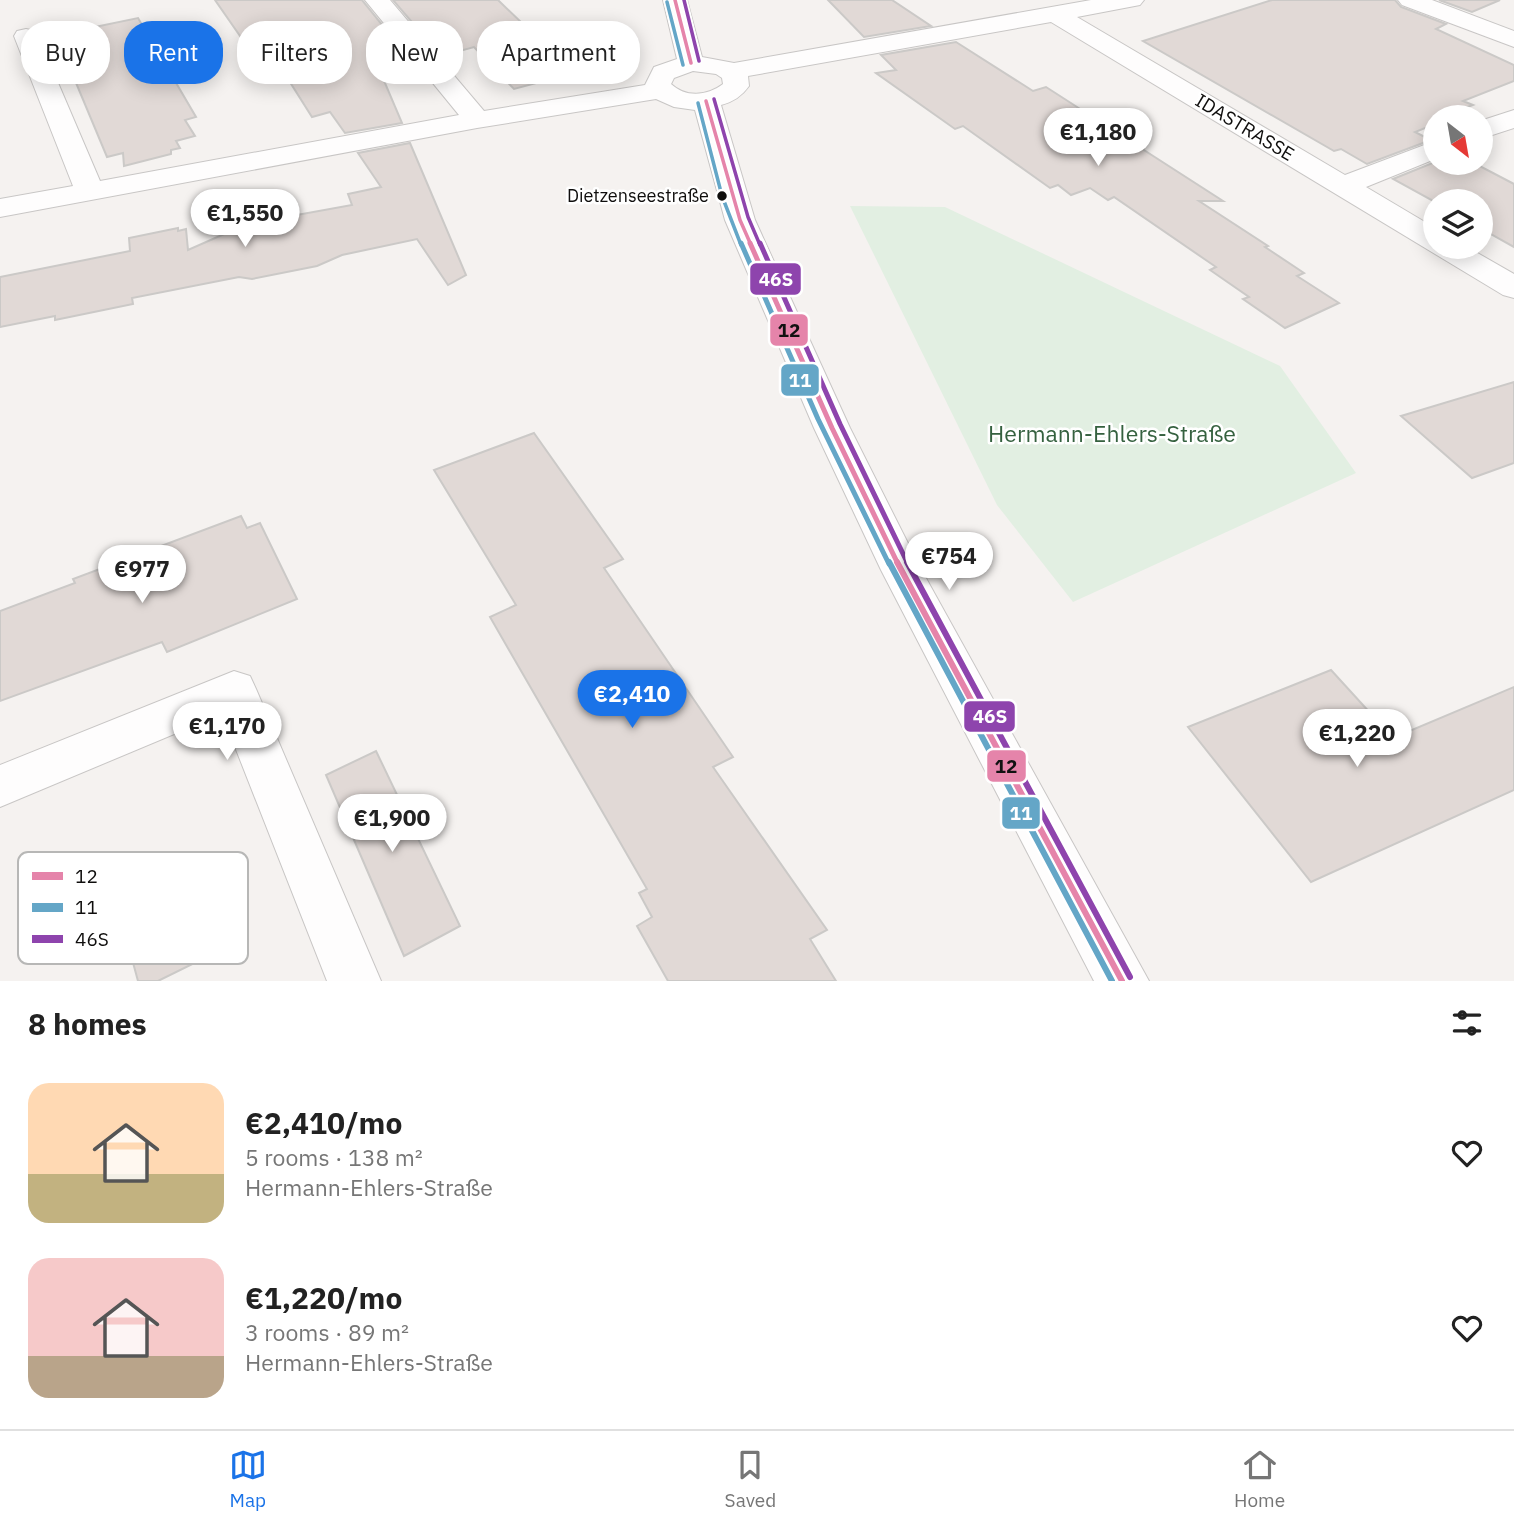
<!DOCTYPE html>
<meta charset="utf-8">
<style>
:root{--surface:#fff;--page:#f2f2f2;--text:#222;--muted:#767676;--line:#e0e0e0;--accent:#1a73e8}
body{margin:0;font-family:"IBM Plex Sans",sans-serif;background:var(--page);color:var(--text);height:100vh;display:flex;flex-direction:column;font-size:26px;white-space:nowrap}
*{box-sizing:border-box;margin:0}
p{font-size:23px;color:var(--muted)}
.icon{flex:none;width:38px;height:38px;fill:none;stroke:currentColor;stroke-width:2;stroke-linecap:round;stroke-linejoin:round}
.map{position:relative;height:981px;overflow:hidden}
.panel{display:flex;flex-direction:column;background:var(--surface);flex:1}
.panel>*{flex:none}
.top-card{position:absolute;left:21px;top:21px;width:700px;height:63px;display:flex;gap:14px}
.needle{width:46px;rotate:149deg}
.fabs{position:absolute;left:1423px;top:105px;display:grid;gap:14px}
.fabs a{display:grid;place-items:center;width:70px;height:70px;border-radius:50%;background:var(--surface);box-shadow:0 4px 18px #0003;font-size:35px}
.price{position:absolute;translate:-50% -60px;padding:0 16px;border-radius:24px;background:#fff;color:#222;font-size:23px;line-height:46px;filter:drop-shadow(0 2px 4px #0008)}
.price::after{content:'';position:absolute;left:50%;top:42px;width:21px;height:16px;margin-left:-10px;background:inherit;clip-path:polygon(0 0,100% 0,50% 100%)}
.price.current{background:var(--accent);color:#fff}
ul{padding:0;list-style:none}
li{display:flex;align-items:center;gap:21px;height:175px;padding:0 28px}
li span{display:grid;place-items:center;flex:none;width:196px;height:140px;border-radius:21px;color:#555}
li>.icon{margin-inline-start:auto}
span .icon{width:84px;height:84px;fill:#fffc;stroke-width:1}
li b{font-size:30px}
h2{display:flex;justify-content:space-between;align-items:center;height:84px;padding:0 28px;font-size:30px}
.tag{padding:0 24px;border-radius:28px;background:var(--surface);box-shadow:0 4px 18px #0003;font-size:24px;line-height:63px}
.tag.current{background:var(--accent);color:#fff}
.dock{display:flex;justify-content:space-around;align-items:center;height:98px;border-top:2px solid var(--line);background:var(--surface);font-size:19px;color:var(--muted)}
.dock a{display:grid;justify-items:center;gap:4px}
.dock .current{color:var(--accent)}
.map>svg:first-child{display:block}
.green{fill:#e2efe2}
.building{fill:#e1d9d6;stroke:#cbc9c7;stroke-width:2}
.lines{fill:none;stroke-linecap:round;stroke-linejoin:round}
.minor-casing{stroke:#c8c6c5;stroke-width:2}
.minor{fill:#fefdfd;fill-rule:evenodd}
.bus-1-far2-casing{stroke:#fff;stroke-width:7}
.bus-1-far1-casing{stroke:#fff;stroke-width:10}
.bus-1-casing{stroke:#fff;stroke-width:11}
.bus-2-far2-casing{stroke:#fff;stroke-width:7}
.bus-2-far1-casing{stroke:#fff;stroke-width:10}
.bus-2-casing{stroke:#fff;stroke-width:11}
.bus-3-far2-casing{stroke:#fff;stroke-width:7}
.bus-3-far1-casing{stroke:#fff;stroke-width:10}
.bus-3-casing{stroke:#fff;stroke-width:11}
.bus-1-far2{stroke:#e584aa;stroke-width:3.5}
.bus-1-far1{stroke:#e584aa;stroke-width:5}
.bus-1{stroke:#e584aa;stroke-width:6}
.bus-2-far2{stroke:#64a6c7;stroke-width:3.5}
.bus-2-far1{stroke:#64a6c7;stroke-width:5}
.bus-2{stroke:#64a6c7;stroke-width:6}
.bus-3-far2{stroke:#8e44ad;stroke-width:3.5}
.bus-3-far1{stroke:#8e44ad;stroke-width:5}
.bus-3{stroke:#8e44ad;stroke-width:6}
.bus-dot{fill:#0f0e0d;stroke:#fff;stroke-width:2.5}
.labels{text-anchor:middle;stroke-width:5;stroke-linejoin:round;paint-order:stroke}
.far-bus-label{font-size:18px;fill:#0f0e0d;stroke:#fff;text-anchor:end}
.far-street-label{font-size:19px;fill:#0f0e0d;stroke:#fff}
.park-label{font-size:23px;fill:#35613f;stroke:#fff}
.key{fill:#fff;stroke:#b7b7b6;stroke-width:2}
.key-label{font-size:19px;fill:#0f0e0d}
.line-badge{stroke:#fff;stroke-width:2.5}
.badge-label{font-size:19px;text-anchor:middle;font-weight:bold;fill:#fff}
.pale-badge-label{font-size:19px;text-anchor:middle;font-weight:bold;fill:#111}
</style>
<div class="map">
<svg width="1514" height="981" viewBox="0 0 1514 981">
<rect width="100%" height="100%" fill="#f5f2f0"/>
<polygon class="green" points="850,206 945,207 1280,366 1356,473 1073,602 997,505"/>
<g class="building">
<polygon points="215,0 362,0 413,63 377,73 385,83 402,123 345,133 330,112 312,117 281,68 265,72"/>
<polygon points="393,0 498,0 574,73 514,89 474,47 441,56"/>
<polygon points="828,0 892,0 931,26 864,37"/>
<polygon points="1272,0 1395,0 1401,7 1446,24 1436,29 1514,65 1514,81 1463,101 1473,105 1454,112 1459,115 1452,117 1435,117 1435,124 1415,132 1431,140 1367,164 1341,149 1334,151 1143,41"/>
<polygon points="1439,0 1500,0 1472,12"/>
<polygon points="138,18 196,117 185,120 195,136 176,141 180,148 171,150 171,154 124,166 123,153 107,157 56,35"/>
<polygon points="956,42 1033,91 1046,87 1223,201 1199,201 1268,246 1265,247 1304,273 1297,276 1339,303 1285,328 1243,299 1249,297 1210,270 1216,267 1114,197 1108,200 1090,188 1071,195 1058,185 1050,188 963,126 955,129 876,73 896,70 881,55"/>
<polygon points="410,143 466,275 448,285 417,239 342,255 317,266 252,279 239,277 132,298 133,304 55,320 55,316 0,327 0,277 130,251 129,238 178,228 178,231 186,229 188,250 247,224 352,205 348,194 381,187 358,153"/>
<polygon points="1435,162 1474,163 1514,184 1514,247 1480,228 1480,201 1435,202 1393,179"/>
<polygon points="1514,382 1514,463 1472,478 1401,416"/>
<polygon points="534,433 623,559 604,568 733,757 713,767 827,930 810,939 836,981 668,981 637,926 652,917 639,893 647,889 490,617 516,605 434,470"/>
<polygon points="241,516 247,528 260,523 297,599 167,652 162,642 0,701 0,611 75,583 73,579"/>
<polygon points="1331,670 1393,738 1514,687 1514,790 1311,882 1188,727"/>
<polygon points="376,751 460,926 404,956 326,775"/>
<polygon points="207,894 225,948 158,981 138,981 125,933"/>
</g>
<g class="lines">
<g class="minor-casing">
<g id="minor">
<path d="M365,0H390L484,111L645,85L654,67L677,59L663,0H687L702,57L734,63L1091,0H1144L1140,5L1077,17L1345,175L1435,141V159L1366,187L1435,228V247H1467L1514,274V298L1503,295L1051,22L748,76L749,86C742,96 733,102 721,105L755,220L850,428L921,569L1149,981H1094L881,570L814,428L725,220L695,110L674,107L656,99L477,128L0,217V199L73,186L14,36L17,31L26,29L35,31L38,36L100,181L459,115ZM693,71L716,74L722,78L723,84C707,96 686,98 671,84L674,78Z"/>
<polygon points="1398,0 1432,0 1514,31 1514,47 1402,5"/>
<polygon points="1514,110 1514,128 1480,139 1480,121"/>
<polygon points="234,671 250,676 256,689 381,981 327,981 222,714 0,807 0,765"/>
</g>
</g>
<use href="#minor" class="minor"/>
<g class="bus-1-far2-casing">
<g id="bus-1-far2">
<polyline points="675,0 691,63"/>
<polyline points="706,101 740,220 751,245"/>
</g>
</g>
<g class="bus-1-far1-casing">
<polyline id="bus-1-far1" points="750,243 832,428 898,564"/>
</g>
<g class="bus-1-casing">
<polyline id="bus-1" points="897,562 1122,981"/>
</g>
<g class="bus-2-far2-casing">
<g id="bus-2-far2">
<polyline points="667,2 683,65"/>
<polyline points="698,103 722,196 741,245"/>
</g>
</g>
<g class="bus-2-far1-casing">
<polyline id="bus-2-far1" points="741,243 818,419 889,564"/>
</g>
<g class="bus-2-casing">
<polyline id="bus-2" points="889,562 1112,981"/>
</g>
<g class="bus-3-far2-casing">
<g id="bus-3-far2">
<polyline points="684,0 699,61"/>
<polyline points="714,99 748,217 760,245"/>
</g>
</g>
<g class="bus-3-far1-casing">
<polyline id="bus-3-far1" points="760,243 840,424 908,564"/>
</g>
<g class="bus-3-casing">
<polyline id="bus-3" points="907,562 1130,977"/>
</g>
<use href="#bus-1-far2" class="bus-1-far2"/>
<use href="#bus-1-far1" class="bus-1-far1"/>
<use href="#bus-1" class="bus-1"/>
<use href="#bus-2-far2" class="bus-2-far2"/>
<use href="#bus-2-far1" class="bus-2-far1"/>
<use href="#bus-2" class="bus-2"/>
<use href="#bus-3-far2" class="bus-3-far2"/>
<use href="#bus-3-far1" class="bus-3-far1"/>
<use href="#bus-3" class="bus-3"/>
</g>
<circle class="bus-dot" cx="722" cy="196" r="6"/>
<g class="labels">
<g class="far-bus-label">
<text x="709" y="202">Dietzenseestraße</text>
</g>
<g class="far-street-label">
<text transform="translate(1245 127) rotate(31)" y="7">IDASTRASSE</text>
</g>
<g class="park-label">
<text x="1112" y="442">Hermann-Ehlers-Straße</text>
</g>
</g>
<rect x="18" y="852" width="230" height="112" rx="10" class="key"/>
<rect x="32" y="872" width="31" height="8" fill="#e584aa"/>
<rect x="32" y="903" width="31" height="9" fill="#64a6c7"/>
<rect x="32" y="935" width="31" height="8" fill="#8e44ad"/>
<g class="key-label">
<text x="75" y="883">12</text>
<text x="75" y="914">11</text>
<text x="75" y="946">46S</text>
</g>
<g class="line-badge">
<rect x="749" y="262" width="53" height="34" rx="7" fill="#8e44ad"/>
<rect x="769" y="313" width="40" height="34" rx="7" fill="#e584aa"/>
<rect x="780" y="363" width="40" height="34" rx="7" fill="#64a6c7"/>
<rect x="963" y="700" width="53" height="33" rx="7" fill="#8e44ad"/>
<rect x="986" y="749" width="41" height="34" rx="7" fill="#e584aa"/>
<rect x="1001" y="796" width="40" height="34" rx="7" fill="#64a6c7"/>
</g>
<g class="badge-label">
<text x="776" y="286">46S</text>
<text x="800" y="387">11</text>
<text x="990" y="723">46S</text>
<text x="1021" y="820">11</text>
</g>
<g class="pale-badge-label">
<text x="789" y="337">12</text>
<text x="1006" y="773">12</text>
</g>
</svg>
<div class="fabs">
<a><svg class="needle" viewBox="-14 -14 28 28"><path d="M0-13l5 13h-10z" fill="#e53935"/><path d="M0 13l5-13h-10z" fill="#767676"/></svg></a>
<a><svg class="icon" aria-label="layers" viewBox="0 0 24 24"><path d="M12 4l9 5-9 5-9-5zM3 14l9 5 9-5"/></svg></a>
</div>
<b class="price" style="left:1098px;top:168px">€1,180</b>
<b class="price" style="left:245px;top:249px">€1,550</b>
<b class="price" style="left:949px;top:592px">€754</b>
<b class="price" style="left:142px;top:605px">€977</b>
<b class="price current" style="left:632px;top:730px">€2,410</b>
<b class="price" style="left:227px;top:762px">€1,170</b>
<b class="price" style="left:1357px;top:769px">€1,220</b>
<b class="price" style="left:392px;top:854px">€1,900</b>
<div class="top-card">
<a class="tag">Buy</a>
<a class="tag current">Rent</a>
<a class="tag">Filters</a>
<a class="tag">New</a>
<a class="tag">Apartment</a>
</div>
</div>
<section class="panel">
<h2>8 homes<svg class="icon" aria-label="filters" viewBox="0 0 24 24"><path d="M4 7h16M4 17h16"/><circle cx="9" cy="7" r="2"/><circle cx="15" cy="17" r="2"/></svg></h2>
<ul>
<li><span style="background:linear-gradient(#ffd9b3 65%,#c2b280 0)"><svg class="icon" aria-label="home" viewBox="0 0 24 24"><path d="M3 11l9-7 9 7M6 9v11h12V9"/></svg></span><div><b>€2,410/mo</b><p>5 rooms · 138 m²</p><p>Hermann-Ehlers-Straße</p></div><svg class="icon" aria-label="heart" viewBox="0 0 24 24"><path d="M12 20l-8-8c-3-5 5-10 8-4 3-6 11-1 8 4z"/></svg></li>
<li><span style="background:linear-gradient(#f6c9c9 70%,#b9a48a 0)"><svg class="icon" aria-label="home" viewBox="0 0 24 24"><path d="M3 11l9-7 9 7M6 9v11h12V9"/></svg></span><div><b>€1,220/mo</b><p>3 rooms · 89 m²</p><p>Hermann-Ehlers-Straße</p></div><svg class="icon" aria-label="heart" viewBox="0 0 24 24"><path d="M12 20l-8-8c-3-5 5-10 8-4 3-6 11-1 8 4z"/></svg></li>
</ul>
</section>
<nav class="dock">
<a class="current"><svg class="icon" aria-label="map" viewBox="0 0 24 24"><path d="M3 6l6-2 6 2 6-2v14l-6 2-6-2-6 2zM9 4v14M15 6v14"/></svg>Map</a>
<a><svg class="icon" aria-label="saved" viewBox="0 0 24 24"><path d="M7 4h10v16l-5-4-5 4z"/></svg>Saved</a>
<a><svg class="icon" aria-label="home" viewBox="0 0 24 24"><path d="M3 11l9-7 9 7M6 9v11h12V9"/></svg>Home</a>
</nav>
